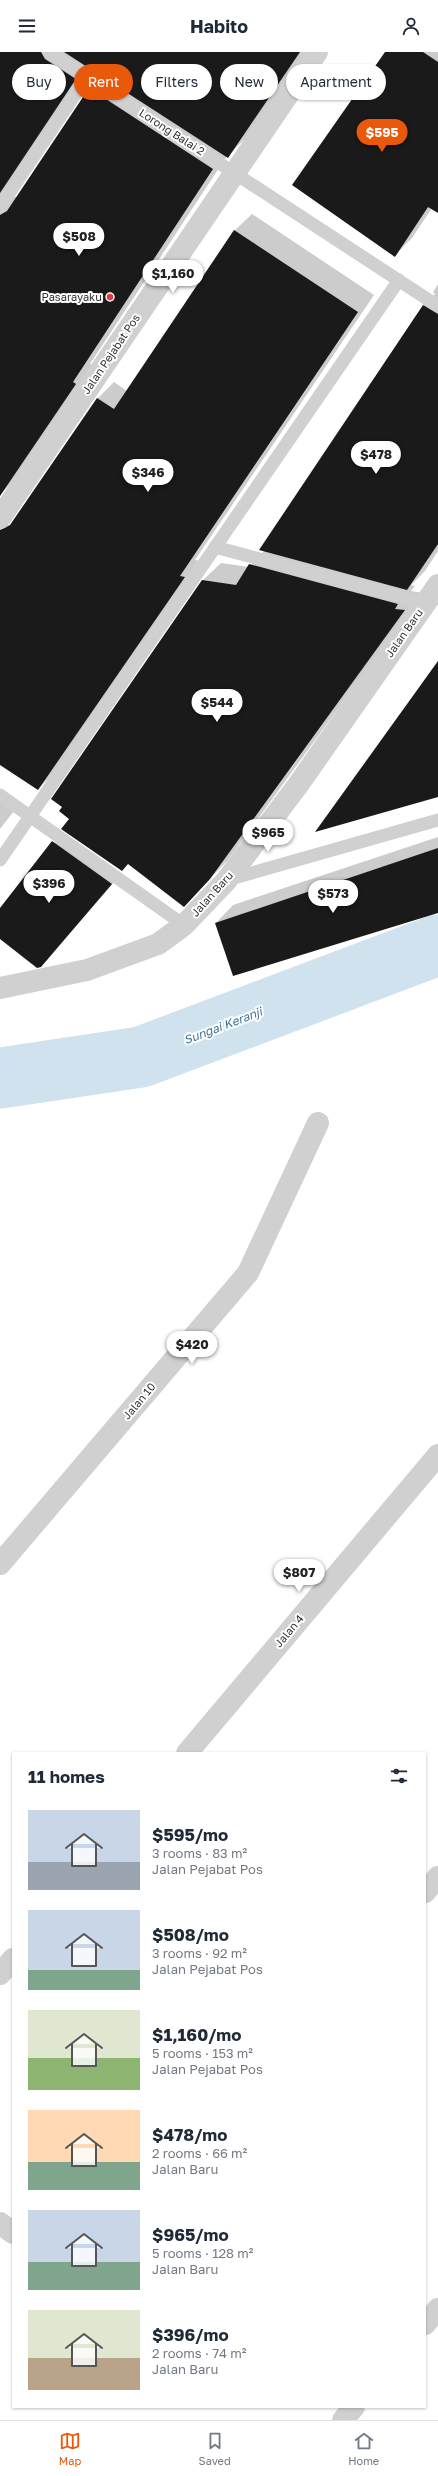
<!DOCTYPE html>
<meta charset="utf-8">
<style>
:root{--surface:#fff;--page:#f2f2f3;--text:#1f2937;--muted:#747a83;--line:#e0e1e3;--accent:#ea580c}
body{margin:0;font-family:"Golos Text",sans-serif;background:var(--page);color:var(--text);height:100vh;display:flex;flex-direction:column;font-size:15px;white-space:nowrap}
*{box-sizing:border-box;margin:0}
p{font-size:13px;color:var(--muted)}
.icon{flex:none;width:22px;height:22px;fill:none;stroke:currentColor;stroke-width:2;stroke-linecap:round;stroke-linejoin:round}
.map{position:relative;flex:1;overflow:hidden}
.sheet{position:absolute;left:12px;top:1700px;width:414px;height:656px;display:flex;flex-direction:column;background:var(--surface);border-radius:0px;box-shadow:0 1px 3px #0004}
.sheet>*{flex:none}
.banner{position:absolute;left:12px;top:12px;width:414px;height:36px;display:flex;gap:8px}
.price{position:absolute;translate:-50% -34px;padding:0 9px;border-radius:14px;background:#fff;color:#222;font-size:13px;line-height:26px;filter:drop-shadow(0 1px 2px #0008)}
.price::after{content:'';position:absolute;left:50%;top:24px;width:12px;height:9px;margin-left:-6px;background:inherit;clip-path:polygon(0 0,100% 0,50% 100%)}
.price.on{background:var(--accent);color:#fff}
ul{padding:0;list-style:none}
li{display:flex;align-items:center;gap:12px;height:100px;padding:0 16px}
li span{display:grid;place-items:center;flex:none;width:112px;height:80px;border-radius:0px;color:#555}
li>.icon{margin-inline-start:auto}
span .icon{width:48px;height:48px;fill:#fffc;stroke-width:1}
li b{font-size:17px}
h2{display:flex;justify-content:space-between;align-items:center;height:48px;padding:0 16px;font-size:17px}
.chip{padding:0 14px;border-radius:18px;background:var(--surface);box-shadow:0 1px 3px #0004;font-size:14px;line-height:36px}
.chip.on{background:var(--accent);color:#fff}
header{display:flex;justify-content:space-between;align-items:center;height:52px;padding:0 16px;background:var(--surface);font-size:18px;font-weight:700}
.tab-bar{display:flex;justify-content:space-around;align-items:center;height:56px;border-top:1px solid var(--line);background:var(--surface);font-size:11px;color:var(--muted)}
.tab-bar a{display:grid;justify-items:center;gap:2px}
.tab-bar .on{color:var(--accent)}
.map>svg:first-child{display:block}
.shadow{fill:#0003;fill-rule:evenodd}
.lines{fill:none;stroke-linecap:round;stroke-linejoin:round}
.river{stroke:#cfe2ee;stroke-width:61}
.building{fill:#1a1a1a}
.service{stroke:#d0d0d0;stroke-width:13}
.minor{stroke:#d0d0d0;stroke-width:22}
.poi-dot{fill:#e63946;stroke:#fff;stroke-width:1.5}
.labels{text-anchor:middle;stroke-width:4;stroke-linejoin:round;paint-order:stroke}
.street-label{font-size:11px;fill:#333;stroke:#fff}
.poi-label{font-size:11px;fill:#333;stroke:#fff;text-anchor:end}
.water-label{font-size:12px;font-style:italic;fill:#3f7597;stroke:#fff}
</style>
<header><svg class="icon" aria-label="menu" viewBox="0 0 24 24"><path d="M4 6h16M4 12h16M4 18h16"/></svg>Habito<svg class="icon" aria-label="person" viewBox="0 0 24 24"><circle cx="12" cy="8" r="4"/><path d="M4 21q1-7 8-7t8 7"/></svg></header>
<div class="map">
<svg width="438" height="2368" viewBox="0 0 438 2368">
<rect width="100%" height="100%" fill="#fff"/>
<g class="shadow">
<path d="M0,0H305L245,87L227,104L90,312L93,314L16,426L0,443ZM89,15L103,24L90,37L17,145L13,144L11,132Z"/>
<polygon points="387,0 438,0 438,160 432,156 412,186 394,204"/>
<polygon points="252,162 374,243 195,508 201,509 55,720 38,737 0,712 0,528 97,347 114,330 127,339 235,178"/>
<polygon points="438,232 438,499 425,519 411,533 415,534 411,539 422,541 228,808 201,836 203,528 221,511 249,515 264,499 423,254 435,242 433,240"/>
<polygon points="0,750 14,759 0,777"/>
<polygon points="438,785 438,860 216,871 233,853"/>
<polygon points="56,790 116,828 41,914 0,886 0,858 40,805"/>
</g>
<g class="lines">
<polyline class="river" points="0,1026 141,1005 438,893"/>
</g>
<g class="building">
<polygon points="0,0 41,0 45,7 76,27 0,141"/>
<polygon points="64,0 300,0 228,106"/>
<polygon points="385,0 423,0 438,10 438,161 428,155 395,205 292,133"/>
<polygon points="89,36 213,117 73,330 76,332 0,444 0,163 7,159"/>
<polygon points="234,178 358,260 180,524 185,525 38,738 0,713 0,478 10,473 97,346 114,357"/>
<polygon points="423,253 438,262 438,492 407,538 259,498"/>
<polygon points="249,512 398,552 395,557 405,558 210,827 184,855 128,812 122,819 61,777 69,767 59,759 62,755 51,747 202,528 236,533"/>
<polygon points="438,609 438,745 315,780"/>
<polygon points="52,789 112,832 41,915 37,916 0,887 0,856"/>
<polygon points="438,796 438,861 233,924 215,871"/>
</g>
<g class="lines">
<g class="service">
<polyline points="49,0 438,254"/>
<polyline points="0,155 87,25"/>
<polyline points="215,495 425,551"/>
<polyline points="0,743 184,873"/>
<polyline points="0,808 399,228"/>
<polyline points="227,828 438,768"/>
</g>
<g class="minor">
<polyline points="0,466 317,0"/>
<polyline points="0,936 87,918 158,892 184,873 226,829 298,733 438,533"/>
<polyline points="0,1512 248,1221 318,1071"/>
<polyline points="187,1701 438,1403"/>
<polyline points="425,1840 438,1825"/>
<polyline points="0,1922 13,1907"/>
<polyline points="0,2171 13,2181"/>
<polyline points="425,2272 438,2257"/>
<polyline points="343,2368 354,2355"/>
</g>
</g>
<circle class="poi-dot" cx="110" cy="245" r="4"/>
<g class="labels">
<g class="street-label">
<text transform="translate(172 80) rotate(33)" y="4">Lorong Balai 2</text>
<text transform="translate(111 302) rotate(-56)" y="4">Jalan Pejabat Pos</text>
<text transform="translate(404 581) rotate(-55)" y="4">Jalan Baru</text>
<text transform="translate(212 842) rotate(-48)" y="4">Jalan Baru</text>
<text transform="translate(139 1349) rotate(-50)" y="4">Jalan 10</text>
<text transform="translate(289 1579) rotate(-50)" y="4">Jalan 4</text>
</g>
<g class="poi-label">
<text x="102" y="249">Pasarayaku</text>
</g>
<g class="water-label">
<text transform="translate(223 974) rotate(-21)" y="4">Sungai Keranji</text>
</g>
</g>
</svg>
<b class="price on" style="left:382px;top:101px">$595</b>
<b class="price" style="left:79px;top:205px">$508</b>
<b class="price" style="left:173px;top:242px">$1,160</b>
<b class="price" style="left:376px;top:423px">$478</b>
<b class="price" style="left:148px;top:441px">$346</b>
<b class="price" style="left:217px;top:671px">$544</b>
<b class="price" style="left:268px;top:801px">$965</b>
<b class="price" style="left:49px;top:852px">$396</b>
<b class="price" style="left:333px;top:862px">$573</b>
<b class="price" style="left:192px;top:1313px">$420</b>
<b class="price" style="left:299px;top:1541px">$807</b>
<div class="banner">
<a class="chip">Buy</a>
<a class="chip on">Rent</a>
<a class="chip">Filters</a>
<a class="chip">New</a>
<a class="chip">Apartment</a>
</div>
<section class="sheet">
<h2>11 homes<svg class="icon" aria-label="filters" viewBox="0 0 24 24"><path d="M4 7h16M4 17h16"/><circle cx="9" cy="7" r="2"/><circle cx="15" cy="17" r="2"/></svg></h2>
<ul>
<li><span style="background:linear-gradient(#c9d6e8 65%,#9aa5b1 0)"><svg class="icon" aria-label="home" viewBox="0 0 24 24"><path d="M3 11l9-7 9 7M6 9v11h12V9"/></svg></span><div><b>$595/mo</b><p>3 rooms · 83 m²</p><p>Jalan Pejabat Pos</p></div></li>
<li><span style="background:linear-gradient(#c9d6e8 75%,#7fa58c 0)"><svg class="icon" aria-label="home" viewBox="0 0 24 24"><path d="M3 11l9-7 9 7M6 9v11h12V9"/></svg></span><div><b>$508/mo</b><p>3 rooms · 92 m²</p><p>Jalan Pejabat Pos</p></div></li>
<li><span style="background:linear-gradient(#dfe7d0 60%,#8fb573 0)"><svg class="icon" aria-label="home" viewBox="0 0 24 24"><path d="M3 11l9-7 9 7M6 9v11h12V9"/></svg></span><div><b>$1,160/mo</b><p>5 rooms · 153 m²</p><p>Jalan Pejabat Pos</p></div></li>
<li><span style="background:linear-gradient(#ffd9b3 65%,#7fa58c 0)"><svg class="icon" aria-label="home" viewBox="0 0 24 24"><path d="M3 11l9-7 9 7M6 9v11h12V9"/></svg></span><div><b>$478/mo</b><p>2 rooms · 66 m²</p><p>Jalan Baru</p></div></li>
<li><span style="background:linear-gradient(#c9d6e8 65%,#7fa58c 0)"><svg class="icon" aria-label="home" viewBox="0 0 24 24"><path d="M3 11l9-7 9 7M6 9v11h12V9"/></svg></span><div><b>$965/mo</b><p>5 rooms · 128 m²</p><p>Jalan Baru</p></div></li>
<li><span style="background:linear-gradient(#dfe7d0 60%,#b9a48a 0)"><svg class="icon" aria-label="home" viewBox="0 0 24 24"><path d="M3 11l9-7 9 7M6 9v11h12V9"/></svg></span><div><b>$396/mo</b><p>2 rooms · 74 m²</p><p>Jalan Baru</p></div></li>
</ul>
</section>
</div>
<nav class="tab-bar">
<a class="on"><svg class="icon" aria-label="map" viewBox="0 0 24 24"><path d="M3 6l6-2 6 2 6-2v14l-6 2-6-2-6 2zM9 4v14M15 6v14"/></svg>Map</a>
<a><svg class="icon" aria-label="saved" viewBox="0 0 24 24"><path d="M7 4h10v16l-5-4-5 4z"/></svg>Saved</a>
<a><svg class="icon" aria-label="home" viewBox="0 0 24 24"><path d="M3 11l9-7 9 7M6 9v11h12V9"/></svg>Home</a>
</nav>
